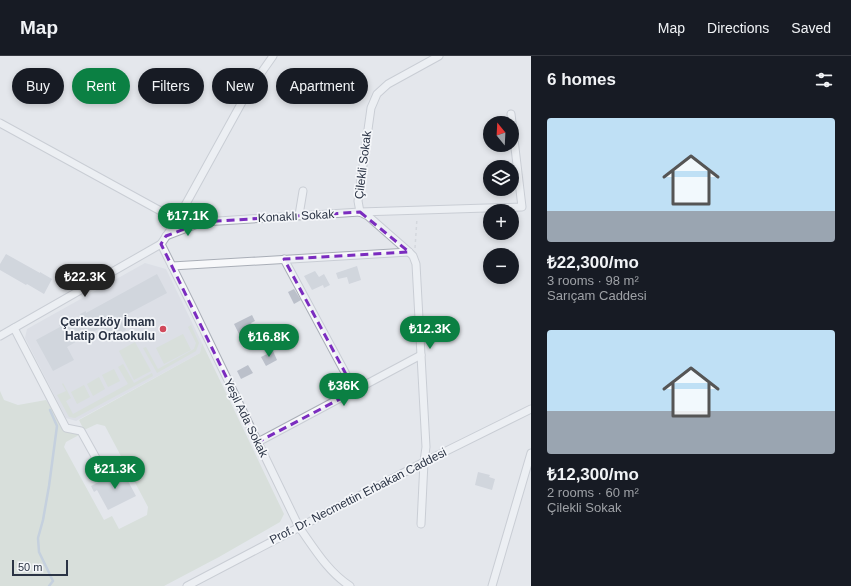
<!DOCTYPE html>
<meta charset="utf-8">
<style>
:root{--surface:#171b24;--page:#20242c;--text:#f1f3f6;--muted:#9ea1a6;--line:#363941;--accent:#0b8043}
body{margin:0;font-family:Arial,sans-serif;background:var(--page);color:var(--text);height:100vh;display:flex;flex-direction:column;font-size:15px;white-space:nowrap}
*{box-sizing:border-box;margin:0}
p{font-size:13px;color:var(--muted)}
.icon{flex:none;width:22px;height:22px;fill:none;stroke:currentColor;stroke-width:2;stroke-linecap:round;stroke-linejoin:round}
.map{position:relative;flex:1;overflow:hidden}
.drawer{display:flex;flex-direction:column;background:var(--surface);width:320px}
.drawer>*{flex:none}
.hud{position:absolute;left:12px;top:12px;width:380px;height:36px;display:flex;gap:8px}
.needle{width:26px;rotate:342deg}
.controls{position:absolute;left:483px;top:60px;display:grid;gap:8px}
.controls a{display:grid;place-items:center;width:36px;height:36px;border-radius:50%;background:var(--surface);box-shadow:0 2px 6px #0003;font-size:20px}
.scale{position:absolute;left:12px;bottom:10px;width:56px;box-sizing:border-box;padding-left:4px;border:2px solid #2b3445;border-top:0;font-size:11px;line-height:14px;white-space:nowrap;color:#2b3445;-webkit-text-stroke:3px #f4f6f9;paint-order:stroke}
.price{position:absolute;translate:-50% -34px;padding:0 9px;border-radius:14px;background:var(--accent);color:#fff;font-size:13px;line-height:26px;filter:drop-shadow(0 1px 2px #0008)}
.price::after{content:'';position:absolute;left:50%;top:24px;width:12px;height:9px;margin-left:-6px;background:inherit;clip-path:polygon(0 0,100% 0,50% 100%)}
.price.current{background:#222;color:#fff}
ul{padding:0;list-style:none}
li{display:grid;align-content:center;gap:8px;height:212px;padding:0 16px}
li span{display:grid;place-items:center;height:124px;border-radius:4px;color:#555}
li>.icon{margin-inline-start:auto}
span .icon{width:72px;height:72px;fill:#fffc;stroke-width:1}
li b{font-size:17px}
h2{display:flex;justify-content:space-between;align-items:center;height:48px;padding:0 16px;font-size:17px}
.chip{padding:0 14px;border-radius:18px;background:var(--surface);box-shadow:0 2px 6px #0003;font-size:14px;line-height:36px}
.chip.current{background:var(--accent);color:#fff}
header{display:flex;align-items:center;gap:24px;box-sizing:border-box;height:56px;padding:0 20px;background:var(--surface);border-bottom:1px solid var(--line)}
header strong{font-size:19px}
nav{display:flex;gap:22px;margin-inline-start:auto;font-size:14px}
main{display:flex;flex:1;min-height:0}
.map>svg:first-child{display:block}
.built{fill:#d2d6de}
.green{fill:#c9d6c5}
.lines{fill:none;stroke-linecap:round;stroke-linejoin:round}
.stream{stroke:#9fb4cc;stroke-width:2.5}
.building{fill:#bbc0ca}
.minor-casing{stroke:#a9aeb7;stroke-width:9}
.path{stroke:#c2c5cb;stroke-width:1.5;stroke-dasharray:3 3;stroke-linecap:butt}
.minor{stroke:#f7f8fa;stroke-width:7}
.marked{fill:none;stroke:#7b2cbf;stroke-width:3;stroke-dasharray:8 5;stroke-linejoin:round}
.poi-dot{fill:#d1495b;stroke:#f4f6f9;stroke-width:1.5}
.labels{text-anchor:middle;stroke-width:3.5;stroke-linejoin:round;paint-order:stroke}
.street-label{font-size:12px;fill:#2b3445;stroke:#f4f6f9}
.poi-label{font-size:12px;font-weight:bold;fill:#2b3445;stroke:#f4f6f9;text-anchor:end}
</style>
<header>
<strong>Map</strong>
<nav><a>Map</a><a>Directions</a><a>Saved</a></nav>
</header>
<main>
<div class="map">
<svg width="531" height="530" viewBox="0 0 531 530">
<rect width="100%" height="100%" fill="#e4e7ec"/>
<polygon class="built" points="145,207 166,213 202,287 200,297 76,365 66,362 25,282 27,273"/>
<g class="green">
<polygon points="191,269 199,287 196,295 157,317 143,292 146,291 158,313 194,293 196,287 188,271"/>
<polygon points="183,278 191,294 164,308 156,292"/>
<polygon points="135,286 151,315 134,324 119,295"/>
<polygon points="202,287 284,458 280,466 219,501 164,530 0,530 0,335 4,344 18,349 46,344 66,373 79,379 66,386 64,391 104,464 112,460 119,473 147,459 148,451 105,370 97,368 84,374 79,364 200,297"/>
<polygon points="123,308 134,327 152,317 153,320 75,362 69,361 57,339 66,335 62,328 63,327 71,342 66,345 73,358 128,328 118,311"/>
<polygon points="114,313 120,325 108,331 102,319"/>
<polygon points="99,321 105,333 93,340 87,328"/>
<polygon points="84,329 90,341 77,348 71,336"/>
</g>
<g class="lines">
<polyline class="stream" points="49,530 53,525 39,496 38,482 43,464 49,430 57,370 50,354"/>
</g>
<g class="building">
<polygon points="6,198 40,217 40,216 52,223 44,238 27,228 26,229 0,214 0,208"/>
<polygon points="357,210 361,224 349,228 347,221 338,223 336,217"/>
<polygon points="315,215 319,221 324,218 330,229 324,232 323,229 312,234 304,220"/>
<polygon points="157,218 167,237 120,262 126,274 107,284 100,272 67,291 74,304 53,315 36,284 60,271 59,269 65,266 66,268 81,260 80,258 86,255 86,257"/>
<polygon points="294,233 301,244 294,248 288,236"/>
<polygon points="252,259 255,265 251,267 254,272 240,280 234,268"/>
<polygon points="273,295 277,304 266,310 261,301"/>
<polygon points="248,309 253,317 241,323 237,315"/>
<polygon points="122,414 136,440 108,454 97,434 94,436 91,430"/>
<polygon points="478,416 490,419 489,421 495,423 492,434 475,429"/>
</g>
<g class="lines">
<g class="minor-casing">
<g id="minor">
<polyline points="0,67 177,164 203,166 360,156 522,151 511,58"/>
<polyline points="360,156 368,160 409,196 413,200 416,208 426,391 424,406 421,468"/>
<polyline points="360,156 358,145 371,52 377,38 388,28 439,0"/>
<polyline points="299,159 303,135"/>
<polyline points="166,180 200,167"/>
<path d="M161,188L192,250L299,471C314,492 328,516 350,530"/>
<polyline points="284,203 355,335"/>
<polyline points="172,210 409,196"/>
<polyline points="14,272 66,372 81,375 101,411"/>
<polyline points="0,280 161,188 177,164 247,37 273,0"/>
<polyline points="258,386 421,299"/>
<polyline points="187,530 424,406 531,353"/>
<polyline points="492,530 531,397"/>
</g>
</g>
<polyline class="path" points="415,192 417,162"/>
<use href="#minor" class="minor"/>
</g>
<path d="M0 0H531V530H0ZM360,156L409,196L284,203L355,335L258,386L161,188L166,180L203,166Z" fill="#e4e7ec" fill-opacity=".55" fill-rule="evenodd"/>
<path class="marked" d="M360,156L409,196L284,203L355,335L258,386L161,188L166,180L203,166Z"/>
<circle class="poi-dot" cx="163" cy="273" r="4"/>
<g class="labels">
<g class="street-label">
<text transform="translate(363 109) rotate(-83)" y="4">Çilekli Sokak</text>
<text transform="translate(296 160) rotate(-3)" y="4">Konaklı Sokak</text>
<text transform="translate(246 362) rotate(64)" y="4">Yeşil Ada Sokak</text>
<text transform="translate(358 440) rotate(-27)" y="4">Prof. Dr. Necmettin Erbakan Caddesi</text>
</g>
<g class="poi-label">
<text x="155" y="270">Çerkezköy İmam<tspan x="155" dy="14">Hatip Ortaokulu</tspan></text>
</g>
</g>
</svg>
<div class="controls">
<a><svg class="needle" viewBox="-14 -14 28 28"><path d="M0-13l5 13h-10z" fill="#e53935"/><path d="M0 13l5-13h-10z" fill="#9ea1a6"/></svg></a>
<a><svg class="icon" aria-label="layers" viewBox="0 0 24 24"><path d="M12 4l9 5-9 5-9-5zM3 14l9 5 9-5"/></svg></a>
<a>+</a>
<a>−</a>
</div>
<div class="scale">50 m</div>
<b class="price" style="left:188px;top:181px">₺17.1K</b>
<b class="price current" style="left:85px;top:242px">₺22.3K</b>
<b class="price" style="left:430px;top:294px">₺12.3K</b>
<b class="price" style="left:269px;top:302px">₺16.8K</b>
<b class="price" style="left:344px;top:351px">₺36K</b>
<b class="price" style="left:115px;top:434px">₺21.3K</b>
<div class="hud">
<a class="chip">Buy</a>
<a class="chip current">Rent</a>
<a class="chip">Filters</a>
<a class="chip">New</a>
<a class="chip">Apartment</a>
</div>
</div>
<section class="drawer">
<h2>6 homes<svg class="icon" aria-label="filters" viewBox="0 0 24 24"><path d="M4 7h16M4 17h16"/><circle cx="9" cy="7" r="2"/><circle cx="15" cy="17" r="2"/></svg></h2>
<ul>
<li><span style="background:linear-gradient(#bfe0f5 75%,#9aa5b1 0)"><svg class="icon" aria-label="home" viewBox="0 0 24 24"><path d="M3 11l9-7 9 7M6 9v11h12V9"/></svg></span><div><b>₺22,300/mo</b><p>3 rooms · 98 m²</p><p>Sarıçam Caddesi</p></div></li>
<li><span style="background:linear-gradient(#bfe0f5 65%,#9aa5b1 0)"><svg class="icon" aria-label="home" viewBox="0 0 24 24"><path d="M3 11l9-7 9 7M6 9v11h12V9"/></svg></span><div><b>₺12,300/mo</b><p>2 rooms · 60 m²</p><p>Çilekli Sokak</p></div></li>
</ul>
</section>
</main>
